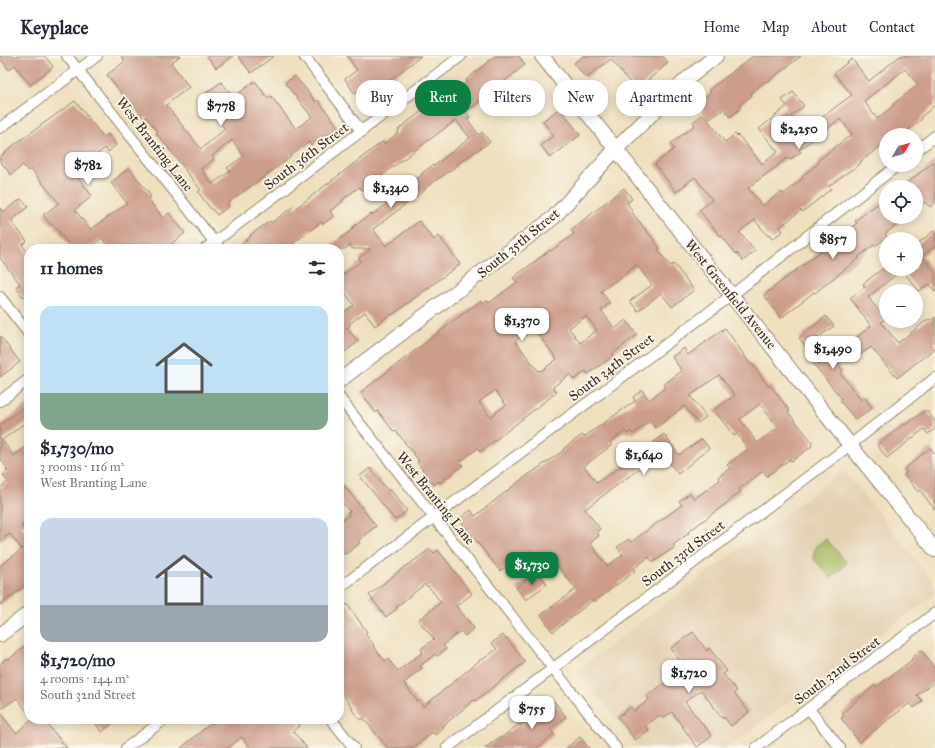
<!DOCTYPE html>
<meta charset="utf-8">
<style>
:root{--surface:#fff;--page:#f2f2f3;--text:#1f2937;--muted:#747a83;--line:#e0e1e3;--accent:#0b8043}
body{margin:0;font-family:"IM FELL Great Primer",serif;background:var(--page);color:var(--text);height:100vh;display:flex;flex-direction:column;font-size:15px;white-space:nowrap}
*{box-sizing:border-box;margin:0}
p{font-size:13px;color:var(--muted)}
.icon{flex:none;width:22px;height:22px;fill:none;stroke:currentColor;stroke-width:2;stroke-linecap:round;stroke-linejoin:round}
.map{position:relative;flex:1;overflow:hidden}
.drawer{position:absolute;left:24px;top:188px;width:320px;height:480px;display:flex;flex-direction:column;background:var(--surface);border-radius:16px;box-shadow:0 2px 10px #0003}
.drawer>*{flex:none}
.banner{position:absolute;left:356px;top:24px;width:380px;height:36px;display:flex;gap:8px}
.needle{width:26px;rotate:52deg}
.fabs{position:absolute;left:879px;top:72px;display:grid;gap:8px}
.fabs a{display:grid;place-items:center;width:44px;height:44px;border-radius:50%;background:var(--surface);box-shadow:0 2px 10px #0003;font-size:20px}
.price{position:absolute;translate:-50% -34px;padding:0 9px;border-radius:8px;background:#fff;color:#222;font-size:13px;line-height:26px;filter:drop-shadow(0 1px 2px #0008)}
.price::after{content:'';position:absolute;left:50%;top:24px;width:12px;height:9px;margin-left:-6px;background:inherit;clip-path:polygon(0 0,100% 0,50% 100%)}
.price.on{background:var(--accent);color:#fff}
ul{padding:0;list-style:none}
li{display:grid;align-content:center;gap:8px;height:212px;padding:0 16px}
li span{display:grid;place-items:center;height:124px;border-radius:12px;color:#555}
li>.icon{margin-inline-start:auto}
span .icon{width:72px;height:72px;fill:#fffc;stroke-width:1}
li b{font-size:17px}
h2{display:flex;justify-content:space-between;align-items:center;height:48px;padding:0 16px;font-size:17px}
.pill{padding:0 14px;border-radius:16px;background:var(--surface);box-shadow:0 2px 10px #0003;font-size:14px;line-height:36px}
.pill.on{background:var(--accent);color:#fff}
header{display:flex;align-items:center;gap:24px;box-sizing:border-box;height:56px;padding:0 20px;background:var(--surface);border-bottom:1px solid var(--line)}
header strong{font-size:19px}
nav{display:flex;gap:22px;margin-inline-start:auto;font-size:14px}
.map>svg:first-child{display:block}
.built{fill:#e4d1b4}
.green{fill:#a8bc60;stroke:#72733f}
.building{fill:#cd9d8c;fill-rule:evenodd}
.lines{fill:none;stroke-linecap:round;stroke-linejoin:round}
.minor-casing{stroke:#94846e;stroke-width:12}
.secondary-casing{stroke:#94846e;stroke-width:16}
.minor{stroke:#fff;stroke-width:10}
.secondary{stroke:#fff;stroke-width:14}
.labels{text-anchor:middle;stroke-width:3.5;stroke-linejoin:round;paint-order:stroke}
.street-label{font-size:14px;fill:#3b2a1e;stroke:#fbf7ec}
</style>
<header>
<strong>Keyplace</strong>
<nav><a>Home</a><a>Map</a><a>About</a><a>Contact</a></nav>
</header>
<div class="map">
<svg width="935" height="692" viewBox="0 0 935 692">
<rect width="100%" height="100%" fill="#fbf7ec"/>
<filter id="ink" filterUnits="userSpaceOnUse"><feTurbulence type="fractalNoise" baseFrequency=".025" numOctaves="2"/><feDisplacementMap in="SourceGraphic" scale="8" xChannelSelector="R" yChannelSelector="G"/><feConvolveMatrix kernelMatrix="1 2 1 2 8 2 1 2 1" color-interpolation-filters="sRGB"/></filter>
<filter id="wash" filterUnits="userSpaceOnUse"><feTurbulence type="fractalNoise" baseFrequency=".012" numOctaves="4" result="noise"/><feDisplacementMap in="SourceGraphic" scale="16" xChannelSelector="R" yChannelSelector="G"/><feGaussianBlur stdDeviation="0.9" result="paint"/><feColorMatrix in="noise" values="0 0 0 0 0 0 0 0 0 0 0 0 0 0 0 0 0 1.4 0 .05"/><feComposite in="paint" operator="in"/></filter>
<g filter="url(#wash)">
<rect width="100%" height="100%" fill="#eedfbd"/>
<polygon class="built" points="844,414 935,528 935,538 727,692 639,692 577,614"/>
<polygon class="green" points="826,483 847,507 831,522 813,502 816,490"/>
<g id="blocks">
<g class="building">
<polygon points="0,0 45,0 53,11 30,29 15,9 9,14 0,2"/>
<path d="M121,0H180L171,7L189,31L166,49L201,93L225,73L201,41L221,26L234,41L255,25L268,43L271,40L296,73L312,61L285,27L295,20L316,46L318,44L338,71L326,80L325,78L311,89L309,86L290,100L291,101L236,141L227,148L229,150L217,159L212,153H211L198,136L201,134L185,114H186L156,77L158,76L146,61L144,63L131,44L128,46L107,19L125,5ZM232,84L244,100L227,112L230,115L212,128L201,113L214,103L212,100Z"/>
<polygon points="207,0 233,0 216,12"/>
<polygon points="238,0 274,0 251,17"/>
<polygon points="347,0 421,0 363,45 357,37 355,38 345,23 357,14"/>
<polygon points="495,0 519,0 525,9 466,56 470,61 467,63 479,79 482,76 490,86 457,108 458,109 425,132 426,133 373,173 386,190 419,165 434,184 439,180 460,208 392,259 391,258 375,270 365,256 349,268 350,270 347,272 358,286 339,300 339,255 341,258 354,249 339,229 339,222 361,205 359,202 371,193 353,193 350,189 345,193 326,193 353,173 352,172 371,158 372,159 407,133 406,131 422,119 421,118 433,109 434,110 470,82 456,64 362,134 359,131 342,144 343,145 330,155 334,160 323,168 321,166 291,189 294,193 246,193 242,187 251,180 250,179 270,165 271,167 294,150 296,152 382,86 384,88 399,76 398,74 406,67 434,46 437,50 462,31 461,30 467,26 466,24"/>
<polygon points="583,0 663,0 668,7 636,34 611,3 586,22 574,7"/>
<polygon points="753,0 801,0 767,26 766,25 751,37 752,39 739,50 741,52 730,61 724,53 710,63 697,47 711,36 709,34"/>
<path d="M900,0H935V49L921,61L922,63L902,79H886V86L860,106L861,107L853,114L852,113L829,130L831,133L811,149L802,156L801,154L780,171L783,175L772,183L769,179L768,180L755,164L739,176L755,195L743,205L737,197L736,198L721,179L720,180L699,154L712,144L695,121L676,136L655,108L674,93L670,88L695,69L693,66L703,58L725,86L735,78L737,80L738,79L762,108L778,96L759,73L787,50L782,44L793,36L804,50L791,60L803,75L852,39L834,17L852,3L869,25ZM905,13L918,29L893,48L894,49L877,63L864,45ZM840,63L852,78L817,105L819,107L802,120L803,122L785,137L783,138L781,136L762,150L748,132L773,113L787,102L789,104L801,96L799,94Z"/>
<polygon points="75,45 104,82 108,78 116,89 108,96 105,92 74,116 92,140 75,154 91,174 104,164 127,147 111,127 129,112 151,140 148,143 163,162 169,157 185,177 165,193 110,193 102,182 88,193 72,193 53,168 51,169 43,159 59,147 31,113 28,115 23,109 11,119 0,105 0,101 15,88"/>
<polygon points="560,52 580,79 550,102 541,89 553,80 543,65"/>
<polygon points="935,105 935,147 930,151 925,146 916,153 916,131 902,131"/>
<path d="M624,132L632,143L627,147L632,155H631L660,192L658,194L670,210L674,208L694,234L672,251L661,237L638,255L630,245L652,229L637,209L601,235L610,247L601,254L615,273L626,264L637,279L612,298L613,300L588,318L586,315L574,324L570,318L553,331L557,336L480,396L478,392L460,406L463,409L440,427L439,425L434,429L417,406L419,405L396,375L394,376L378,355L376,357L361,336L481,244L483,247L487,244L489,247L517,226L513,222L550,194L551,195L574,178L571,174ZM586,260L597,274L580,287L569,272ZM533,272L557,303L541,315L540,314L538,315L515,285ZM495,334L506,349L490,361L479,346Z"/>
<polygon points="21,143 28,151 11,165 27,185 22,189 29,198 29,239 28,238 23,241 16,231 20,228 0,202 0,152 3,156"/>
<polygon points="886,143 886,161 907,161 885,178 887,181 875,190 874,189 858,201 859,202 815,237 814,236 781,262 764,239 857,167 855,165 881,145 882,146"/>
<polygon points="935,174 935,190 922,200 935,217 935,236 929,228 919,235 902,214 868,241 885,263 881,266 898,287 927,264 929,263 931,264 935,261 935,292 897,322 871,291 856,302 846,289 871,270 850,242 865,231 863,228 882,213 916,213 916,189"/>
<polygon points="826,260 834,270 817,282 843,315 840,317 861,344 864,341 872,352 856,364 840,345 842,343 811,305 814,302 799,282"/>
<path d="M725,272L751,309L752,308L768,330L770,329L790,355L788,356L813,387L811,389L812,390L792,405L790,403L767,420L763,415L739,433L741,435L728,446L688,476L689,477L673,489L675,491L653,506L649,501L633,513L635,515L594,546L593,544L553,576L541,559L576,533L557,509L550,514L533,493L521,502L520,500L500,515L459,463L471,454L475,460L521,424L564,394L563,393L582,379L584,381L635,345L633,341L642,334L649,344L666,331L664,328L682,315L672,301L684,292L688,299ZM719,319L735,339L714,354L734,380L737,378L748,393L727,409L730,412L718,421L720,424L694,443L690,437L679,445L682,449L631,486L629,483L617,491L623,499L607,510L590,487L599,480L597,475L600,473L585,453L647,407L639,398L597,427L584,410L612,389L610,386L625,375L628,378L631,375L633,378L650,365L656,372L684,350L698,367L706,361L690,340ZM760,348L778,372L757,387L740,363Z"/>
<polygon points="0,280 20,306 0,321"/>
<polygon points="29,347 29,364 2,384 14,400 29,389 29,463 21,470 29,481 29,527 0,549 0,510 22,493 10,478 0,485 0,432 8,426 3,419 8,415 6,413 7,412 0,402 0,369"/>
<polygon points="926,354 935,365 935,373 928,378 924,373 887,402 877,389 904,368 905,369"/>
<polygon points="664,378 679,399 702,383 709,392 678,418 654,386"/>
<polygon points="930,392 935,399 935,454 920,434 918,436 904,418 907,416 904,413"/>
<polygon points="370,412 388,435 390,433 407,455 395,464 360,420"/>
<polygon points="339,423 376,470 358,485 360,487 346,498 345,497 339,501 339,467 349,459 348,457 350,456 339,442"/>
<polygon points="430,493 434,497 438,494 472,538 456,550 474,572 465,580 461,575 443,589 446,593 437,600 435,598 420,610 422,612 404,627 418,646 419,645 423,651 468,614 481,603 482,604 497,593 492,587 503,579 506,583 507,582 525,606 475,645 474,644 456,659 443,670 444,671 435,679 433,676 413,692 388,692 363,662 360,664 352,654 353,653 339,633 339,555 347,548 367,576 365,578 374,589 373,590 385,605 388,603 398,615 423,596 421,593 434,583 418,564 441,546 428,530 427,531 425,528 396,551 398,552 386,561 369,539 407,509 407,510"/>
<polygon points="538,515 547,528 526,544 516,532"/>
<polygon points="693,576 707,595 709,592 727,615 723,618 737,635 734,637 749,656 731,670 724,661 723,663 701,634 685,646 712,680 697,691 672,656 663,662 660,659 645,670 649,674 635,684 618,661 631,651 634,655 649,644 647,640 685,612 671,592"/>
<polygon points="25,590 29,595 29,658 17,642 0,654 0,608 6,602 8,604"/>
<polygon points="921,594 935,612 935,626 917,639 922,645 914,652 910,647 859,686 841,662 844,660 842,657 875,629 876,631 912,604 911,603"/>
<polygon points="554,645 566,661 550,673 554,678 537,692 485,692 500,681 501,682 519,668 520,670"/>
<polygon points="0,657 16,677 33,663 55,663 48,669 67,692 0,692"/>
<polygon points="92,663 118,663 102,676"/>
<polygon points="218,663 295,663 300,670 293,675 307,692 250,692 242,681 228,692 181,692 210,668 212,668"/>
<polygon points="580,681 589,692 566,692"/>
</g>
</g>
</g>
<g filter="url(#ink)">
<use href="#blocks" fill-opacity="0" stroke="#94846e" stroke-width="1"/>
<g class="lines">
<g class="minor-casing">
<g id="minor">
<polyline points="67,0 220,193"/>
<polyline points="304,0 362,76"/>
<polyline points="0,72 97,0"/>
<polyline points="916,95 935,80"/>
<polyline points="205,193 461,0"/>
<polyline points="0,241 29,278"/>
<polyline points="339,341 616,692"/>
<polyline points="0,345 29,323"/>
<polyline points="339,532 732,239 898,109"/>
<polyline points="809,653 840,692"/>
<polyline points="331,663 354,692"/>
<polyline points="126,692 165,663"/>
<polyline points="447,692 850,389 935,322"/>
<polyline points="756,692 935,557"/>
</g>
</g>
<g class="secondary-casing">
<g id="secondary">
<polyline points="542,0 850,389 935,494"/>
<polyline points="339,325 553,162 616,93 686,24 716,0"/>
<polyline points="0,579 29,557"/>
</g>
</g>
<use href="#minor" class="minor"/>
<use href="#secondary" class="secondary"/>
</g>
</g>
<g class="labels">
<g class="street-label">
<text transform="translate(155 88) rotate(52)" y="5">West Branting Lane</text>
<text transform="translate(306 100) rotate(-37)" y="5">South 36th Street</text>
<text transform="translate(518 187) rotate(-39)" y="5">South 35th Street</text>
<text transform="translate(731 238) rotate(51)" y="5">West Greenfield Avenue</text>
<text transform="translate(611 311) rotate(-37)" y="5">South 34th Street</text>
<text transform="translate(436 442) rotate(51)" y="5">West Branting Lane</text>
<text transform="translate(683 497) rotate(-37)" y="5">South 33rd Street</text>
<text transform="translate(837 614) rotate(-37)" y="5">South 32nd Street</text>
</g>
</g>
</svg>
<div class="fabs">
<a><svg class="needle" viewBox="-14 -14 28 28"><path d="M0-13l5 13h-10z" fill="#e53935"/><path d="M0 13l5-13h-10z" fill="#747a83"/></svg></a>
<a><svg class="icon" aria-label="locate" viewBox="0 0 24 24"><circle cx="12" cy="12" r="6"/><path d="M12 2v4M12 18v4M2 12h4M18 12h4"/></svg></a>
<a>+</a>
<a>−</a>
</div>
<b class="price" style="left:221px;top:71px">$778</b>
<b class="price" style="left:799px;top:94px">$2,250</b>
<b class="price" style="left:88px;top:130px">$782</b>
<b class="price" style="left:391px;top:153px">$1,340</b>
<b class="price" style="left:833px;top:204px">$857</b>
<b class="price" style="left:522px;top:286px">$1,370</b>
<b class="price" style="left:833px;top:314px">$1,490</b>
<b class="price" style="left:644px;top:420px">$1,640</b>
<b class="price on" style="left:532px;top:530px">$1,730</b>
<b class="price" style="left:689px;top:638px">$1,720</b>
<b class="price" style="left:532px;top:674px">$755</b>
<div class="banner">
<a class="pill">Buy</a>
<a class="pill on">Rent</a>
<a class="pill">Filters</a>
<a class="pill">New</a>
<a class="pill">Apartment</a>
</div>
<section class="drawer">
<h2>11 homes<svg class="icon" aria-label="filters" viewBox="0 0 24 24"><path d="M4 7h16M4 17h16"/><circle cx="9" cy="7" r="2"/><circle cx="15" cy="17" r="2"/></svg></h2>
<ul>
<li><span style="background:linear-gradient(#bfe0f5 70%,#7fa58c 0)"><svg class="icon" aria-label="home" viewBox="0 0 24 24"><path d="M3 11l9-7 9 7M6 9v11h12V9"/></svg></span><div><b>$1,730/mo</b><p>3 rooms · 116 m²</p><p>West Branting Lane</p></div></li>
<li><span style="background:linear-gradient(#c9d6e8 70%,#9aa5b1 0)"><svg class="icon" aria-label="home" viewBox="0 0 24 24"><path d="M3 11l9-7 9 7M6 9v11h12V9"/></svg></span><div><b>$1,720/mo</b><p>4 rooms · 144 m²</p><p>South 32nd Street</p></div></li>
</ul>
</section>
</div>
